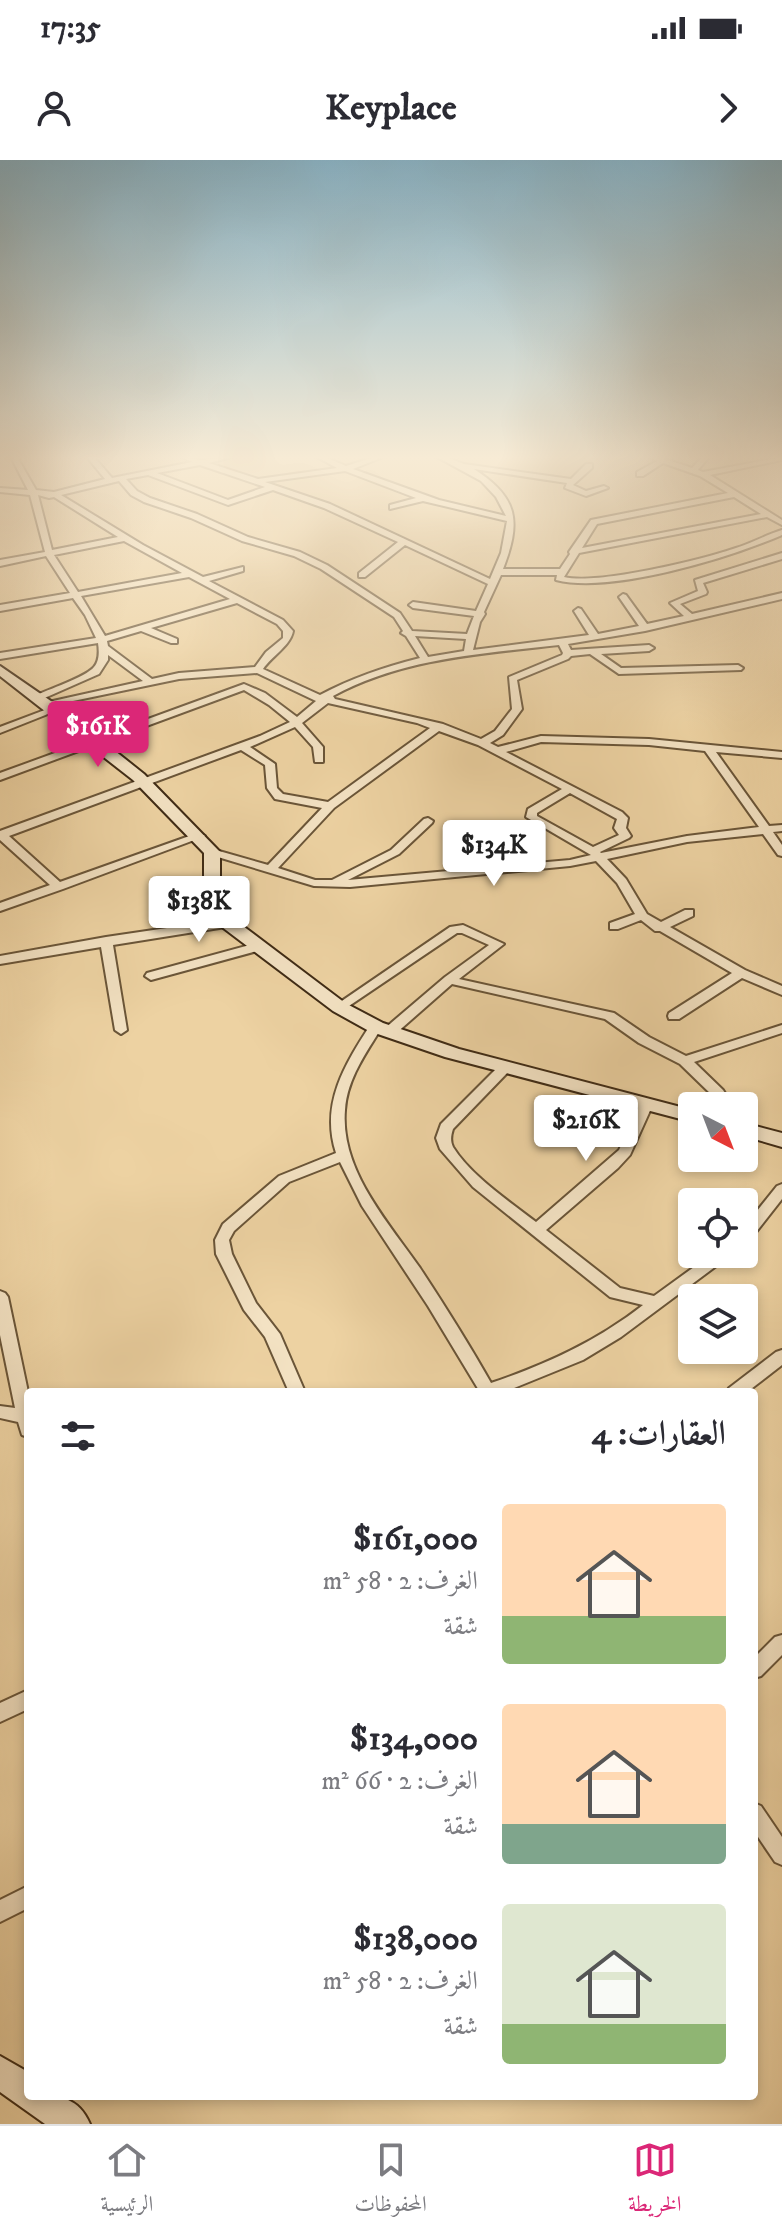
<!DOCTYPE html>
<html lang="ar">
<meta charset="utf-8">
<style>
:root{--surface:#fff;--page:#f2f2f3;--text:#2b2b33;--muted:#7c7c81;--line:#e1e1e2;--accent:#db2777}
body{margin:0;font-family:"IM FELL DW Pica",Amiri,serif;background:var(--page);color:var(--text);direction:rtl;height:100vh;display:flex;flex-direction:column;font-size:30px;white-space:nowrap}
*{box-sizing:border-box;margin:0}
p{font-size:26px;color:var(--muted)}
.icon{flex:none;width:44px;height:44px;fill:none;stroke:currentColor;stroke-width:2;stroke-linecap:round;stroke-linejoin:round}
.map{position:relative;flex:1;overflow:hidden;direction:ltr}
.sheet{position:absolute;left:24px;top:1228px;width:734px;height:712px;display:flex;flex-direction:column;background:var(--surface);border-radius:8px;box-shadow:0 4px 12px #0003;direction:rtl}
.sheet>*{flex:none}
.needle{width:52px;rotate:138deg}
.controls{position:absolute;left:678px;top:932px;display:grid;gap:16px}
.controls a{display:grid;place-items:center;width:80px;height:80px;border-radius:8px;background:var(--surface);box-shadow:0 4px 12px #0003;font-size:40px}
.price{position:absolute;translate:-50% -68px;padding:0 18px;border-radius:8px;background:#fff;color:#222;font-size:26px;line-height:52px;filter:drop-shadow(0 2px 4px #0008)}
.price::after{content:'';position:absolute;left:50%;top:48px;width:24px;height:18px;margin-left:-12px;background:inherit;clip-path:polygon(0 0,100% 0,50% 100%)}
.price.selected{background:var(--accent);color:#fff}
ul{padding:0;list-style:none}
li{display:flex;align-items:center;gap:24px;height:200px;padding:0 32px}
li span{display:grid;place-items:center;flex:none;width:224px;height:160px;border-radius:8px;color:#555}
li>.icon{margin-inline-start:auto}
span .icon{width:96px;height:96px;fill:#fffc;stroke-width:1}
li b{font-size:34px}
h2{display:flex;justify-content:space-between;align-items:center;height:96px;padding:0 32px;font-size:34px}
.status{display:flex;justify-content:space-between;align-items:center;height:56px;padding:0 40px;background:var(--surface);direction:ltr}
.status svg{height:22px;fill:currentColor}
header{display:flex;justify-content:space-between;align-items:center;height:104px;padding:0 32px;background:var(--surface);font-size:36px;font-weight:700}
.tab-bar{display:flex;justify-content:space-around;align-items:center;height:112px;border-top:2px solid var(--line);background:var(--surface);font-size:22px;color:var(--muted)}
.tab-bar a{display:grid;justify-items:center;gap:4px}
.tab-bar .selected{color:var(--accent)}
.map>svg:first-child{display:block}
.lines{fill:none;stroke-linecap:round;stroke-linejoin:round}
.street-casing{stroke:#6a5538;stroke-width:4}
.secondary-casing{stroke:#3f2b15;stroke-width:4}
.street{fill:#f3e2c3;fill-rule:evenodd}
.secondary{fill:#f3e2c3;fill-rule:evenodd}
</style>
<div class="status"><b>17:35</b><svg viewBox="0 0 49 12"><path d="M0 12V9h3v3zM5 12V6h3v6zM10 12V3h3v9zM15 12V0h3v12zM26 1h20v11H26zM47 4h2v5h-2z"/></svg></div>
<header><svg class="icon" aria-label="forward" viewBox="0 0 24 24"><path d="M9 5l7 7-7 7"/></svg>Keyplace<svg class="icon" aria-label="person" viewBox="0 0 24 24"><circle cx="12" cy="8" r="4"/><path d="M4 21q1-7 8-7t8 7"/></svg></header>
<div class="map">
<svg width="782" height="1964" viewBox="0 0 782 1964">
<rect width="100%" height="100%" fill="#edd2a2"/>
<filter id="stains"><feTurbulence type="fractalNoise" baseFrequency=".0025" numOctaves="4"/><feColorMatrix values="0 0 0 0 .2 0 0 0 0 .09 0 0 0 0 .02 0 0 0 .5 -.17"/></filter>
<radialGradient id="worn" r=".72"><stop offset=".6" stop-color="#630" stop-opacity="0"/><stop offset="1" stop-color="#630" stop-opacity=".3"/></radialGradient>
<g class="lines">
<g class="street-casing">
<g id="street">
<path d="M11,297H17L36,330L54,332L105,319L87,297H94L112,318L192,302L182,297L201,300L231,297L209,303L258,319L337,308L317,297H325L346,306L374,297H383L353,309L439,340L506,356L496,337L481,321L437,297H446L464,304L571,319L586,304H592V308L573,325L586,331L604,326L608,328L586,336L565,328L567,323L474,309C519,338 521,362 503,409H560L570,394L569,392L591,360L728,333L700,316L663,303L643,316H637V312L657,301L650,297H659L692,308L702,297H709L698,310L703,312L782,297V300L710,315L782,360V365L767,357L579,393L564,417C598,425 701,400 736,388C752,383 766,375 782,370V375C729,398 612,434 556,420L557,415H501L484,452L485,454L480,462L473,490L589,475L574,451L578,448L581,449L598,474L639,466L619,437L623,434L626,435L647,464L684,456L670,443L698,431L695,420L782,393V399L703,423L707,432L706,434L680,444L692,454L782,433V439L645,471L568,484L571,490L649,485L654,488L649,491L601,494L621,508L738,505L743,508L741,510L619,514L590,494L571,496L568,499L517,520L522,549L503,575L490,583L498,587L541,576L649,579L782,592V598L716,592L769,666L782,665V671L773,672L782,685V696L778,695L763,674L687,682L607,699L626,719L647,754L661,762L685,750H693V756L670,767L745,810L782,826V835L742,818L679,859H669L668,856L669,853L732,813L660,771H655L641,760L618,769H610V763L635,754L617,723L596,701L570,706L350,727L314,726L208,694L206,692L212,689L268,705L322,648L275,639L267,628L265,605L241,590L9,676L60,722L195,674L199,673L205,676L63,729L0,751V743L50,725L0,680V671L260,576L290,562L269,545L244,530L0,620V613L244,524L265,533L297,557L316,541L257,513L179,519L44,547V543L143,521L108,495V500L99,514L40,540H34V536C47,530 86,517 94,507C100,500 99,490 98,483L0,499V493L96,478L85,455L73,438L0,451V445L70,433L46,396L0,406V400L45,392L30,335L0,332V328L28,330ZM200,305L265,327L228,340L157,313ZM345,311L416,338L390,345V349L423,341L507,361L501,393L490,419L330,344L265,322ZM148,315L228,345L273,330L324,348L398,382L359,413V417H365L405,385L488,424L476,451L413,442L409,445L413,448L474,456L467,474L412,471L400,453L327,405L300,392L248,377L197,354L150,338L137,331L126,319ZM119,321L131,335L144,342L191,358L242,381L294,396L321,409L394,457L403,471L401,473L406,476L420,498C384,507 352,518 320,535L263,509C272,496 291,485 293,471L283,460L209,421L243,411V407L203,417L143,385L61,335ZM38,335L49,338L54,337L118,377L52,390ZM734,337L761,354L582,388L597,364ZM124,381L182,413L78,432L54,395ZM189,417L230,439L105,476L81,436ZM237,443L277,464L283,471V478L266,492L255,507L179,513L152,519L108,486L107,481L141,471L171,483H177V479L151,468ZM415,476L466,479L464,491L428,497ZM559,485L563,493L562,495L509,517L512,549L495,571L481,579L443,564L335,539L333,536C404,498 481,494 559,485ZM328,543L417,563L430,568L328,642L283,634L277,628L275,604L250,587L295,567L313,587L315,602H323V587L302,563ZM439,571L478,585L562,629L528,649L526,657L591,695L570,700L348,720L399,694L432,663L433,661L428,658L424,659L391,690L332,720H315L278,708L334,648ZM541,582L649,585L705,591L759,667L687,676L601,693L600,692L629,678L631,676L626,668L628,658L622,652L506,592ZM570,633L617,659L614,668L619,675L593,687L537,656V653Z"/>
<polygon points="50,548 58,550 0,573 0,567"/>
<polygon points="228,759 234,763 232,766 113,785 127,870 121,874 115,870 101,787 0,804 0,796 106,777"/>
<polygon points="463,765 504,784 459,819 614,853 649,877 686,896 782,865 782,873 694,902 723,930 733,946 719,946 713,936 680,904 639,883 605,859 452,824 394,875 384,875 383,872 384,869 445,817 489,785 462,773 457,773 343,850 339,851 333,847 450,767"/>
<polygon points="257,783 263,787 261,790 151,820 145,816 147,813"/>
<path d="M376,863L382,867C366,893 347,919 345,950C340,1010 388,1062 420,1108C445,1146 469,1184 491,1223C547,1204 597,1181 643,1145L610,1137L473,1027L440,989L436,978L441,964L499,906H509L511,909L453,969C451,975 450,981 453,987C470,1015 510,1042 536,1062L619,990L641,941H651L653,944L630,995L618,1008L546,1070L620,1128L654,1136L712,1094H730L727,1098L621,1177L583,1200L504,1232H480L428,1146L362,1046L340,1002L289,1022L234,1071L229,1080L232,1094L256,1143L280,1174L305,1232H289L265,1177L244,1150L216,1094L215,1080L223,1064L279,1016L336,993C320,944 345,904 371,864Z"/>
<polygon points="782,1024 782,1039 749,1081 744,1082 744,1067 777,1026"/>
<polygon points="0,1131 5,1133 8,1137 28,1232 28,1277 22,1275 18,1262 0,1258 0,1246 15,1248 0,1175"/>
<polygon points="782,1190 782,1205 747,1232 727,1232 729,1228 776,1192"/>
<polygon points="782,1475 782,1495 761,1516 754,1518 754,1498 775,1477"/>
<polygon points="28,1530 28,1549 0,1562 0,1543"/>
<polygon points="754,1643 761,1646 782,1677 782,1705 775,1702 754,1671"/>
<polygon points="28,1726 28,1748 0,1762 0,1740"/>
</g>
</g>
<g class="secondary-casing">
<g id="secondary">
<polygon points="0,506 61,548 144,614 220,692 220,724 235,760 345,843 383,863 459,889 692,950 692,962 445,897 369,871 333,851 222,767 204,724 204,693 133,620 0,516"/>
<polygon points="744,963 782,973 782,987 744,976"/>
<path d="M0,1896L28,1912V1936C56,1936 77,1934 90,1964H45L0,1932Z"/>
</g>
</g>
<use href="#street" class="street"/>
<use href="#secondary" class="secondary"/>
</g>
<linearGradient id="sky" x2="0" y2="1"><stop stop-color="#89b6cb"/><stop offset="0.52" stop-color="#f7ebd5"/><stop offset="1" stop-color="#f7ebd5" stop-opacity="0"/></linearGradient>
<rect width="782" height="572" fill="url(#sky)"/>
<rect width="100%" height="100%" filter="url(#stains)"/>
<rect width="100%" height="100%" fill="url(#worn)"/>
</svg>
<div class="controls">
<a><svg class="needle" viewBox="-14 -14 28 28"><path d="M0-13l5 13h-10z" fill="#e53935"/><path d="M0 13l5-13h-10z" fill="#7c7c81"/></svg></a>
<a><svg class="icon" aria-label="locate" viewBox="0 0 24 24"><circle cx="12" cy="12" r="6"/><path d="M12 2v4M12 18v4M2 12h4M18 12h4"/></svg></a>
<a><svg class="icon" aria-label="layers" viewBox="0 0 24 24"><path d="M12 4l9 5-9 5-9-5zM3 14l9 5 9-5"/></svg></a>
</div>
<b class="price selected" style="left:98px;top:609px">$161K</b>
<b class="price" style="left:494px;top:728px">$134K</b>
<b class="price" style="left:199px;top:784px">$138K</b>
<b class="price" style="left:586px;top:1003px">$216K</b>
<section class="sheet">
<h2>العقارات: 4<svg class="icon" aria-label="filters" viewBox="0 0 24 24"><path d="M4 7h16M4 17h16"/><circle cx="9" cy="7" r="2"/><circle cx="15" cy="17" r="2"/></svg></h2>
<ul>
<li><span style="background:linear-gradient(#ffd9b3 70%,#8fb573 0)"><svg class="icon" aria-label="home" viewBox="0 0 24 24"><path d="M3 11l9-7 9 7M6 9v11h12V9"/></svg></span><div><b>$161,000</b><p>الغرف: 2 · 58 m²</p><p>شقة</p></div></li>
<li><span style="background:linear-gradient(#ffd9b3 75%,#7fa58c 0)"><svg class="icon" aria-label="home" viewBox="0 0 24 24"><path d="M3 11l9-7 9 7M6 9v11h12V9"/></svg></span><div><b>$134,000</b><p>الغرف: 2 · 66 m²</p><p>شقة</p></div></li>
<li><span style="background:linear-gradient(#dfe7d0 75%,#8fb573 0)"><svg class="icon" aria-label="home" viewBox="0 0 24 24"><path d="M3 11l9-7 9 7M6 9v11h12V9"/></svg></span><div><b>$138,000</b><p>الغرف: 2 · 58 m²</p><p>شقة</p></div></li>
</ul>
</section>
</div>
<nav class="tab-bar">
<a class="selected"><svg class="icon" aria-label="map" viewBox="0 0 24 24"><path d="M3 6l6-2 6 2 6-2v14l-6 2-6-2-6 2zM9 4v14M15 6v14"/></svg>الخريطة</a>
<a><svg class="icon" aria-label="saved" viewBox="0 0 24 24"><path d="M7 4h10v16l-5-4-5 4z"/></svg>المحفوظات</a>
<a><svg class="icon" aria-label="home" viewBox="0 0 24 24"><path d="M3 11l9-7 9 7M6 9v11h12V9"/></svg>الرئيسية</a>
</nav>
